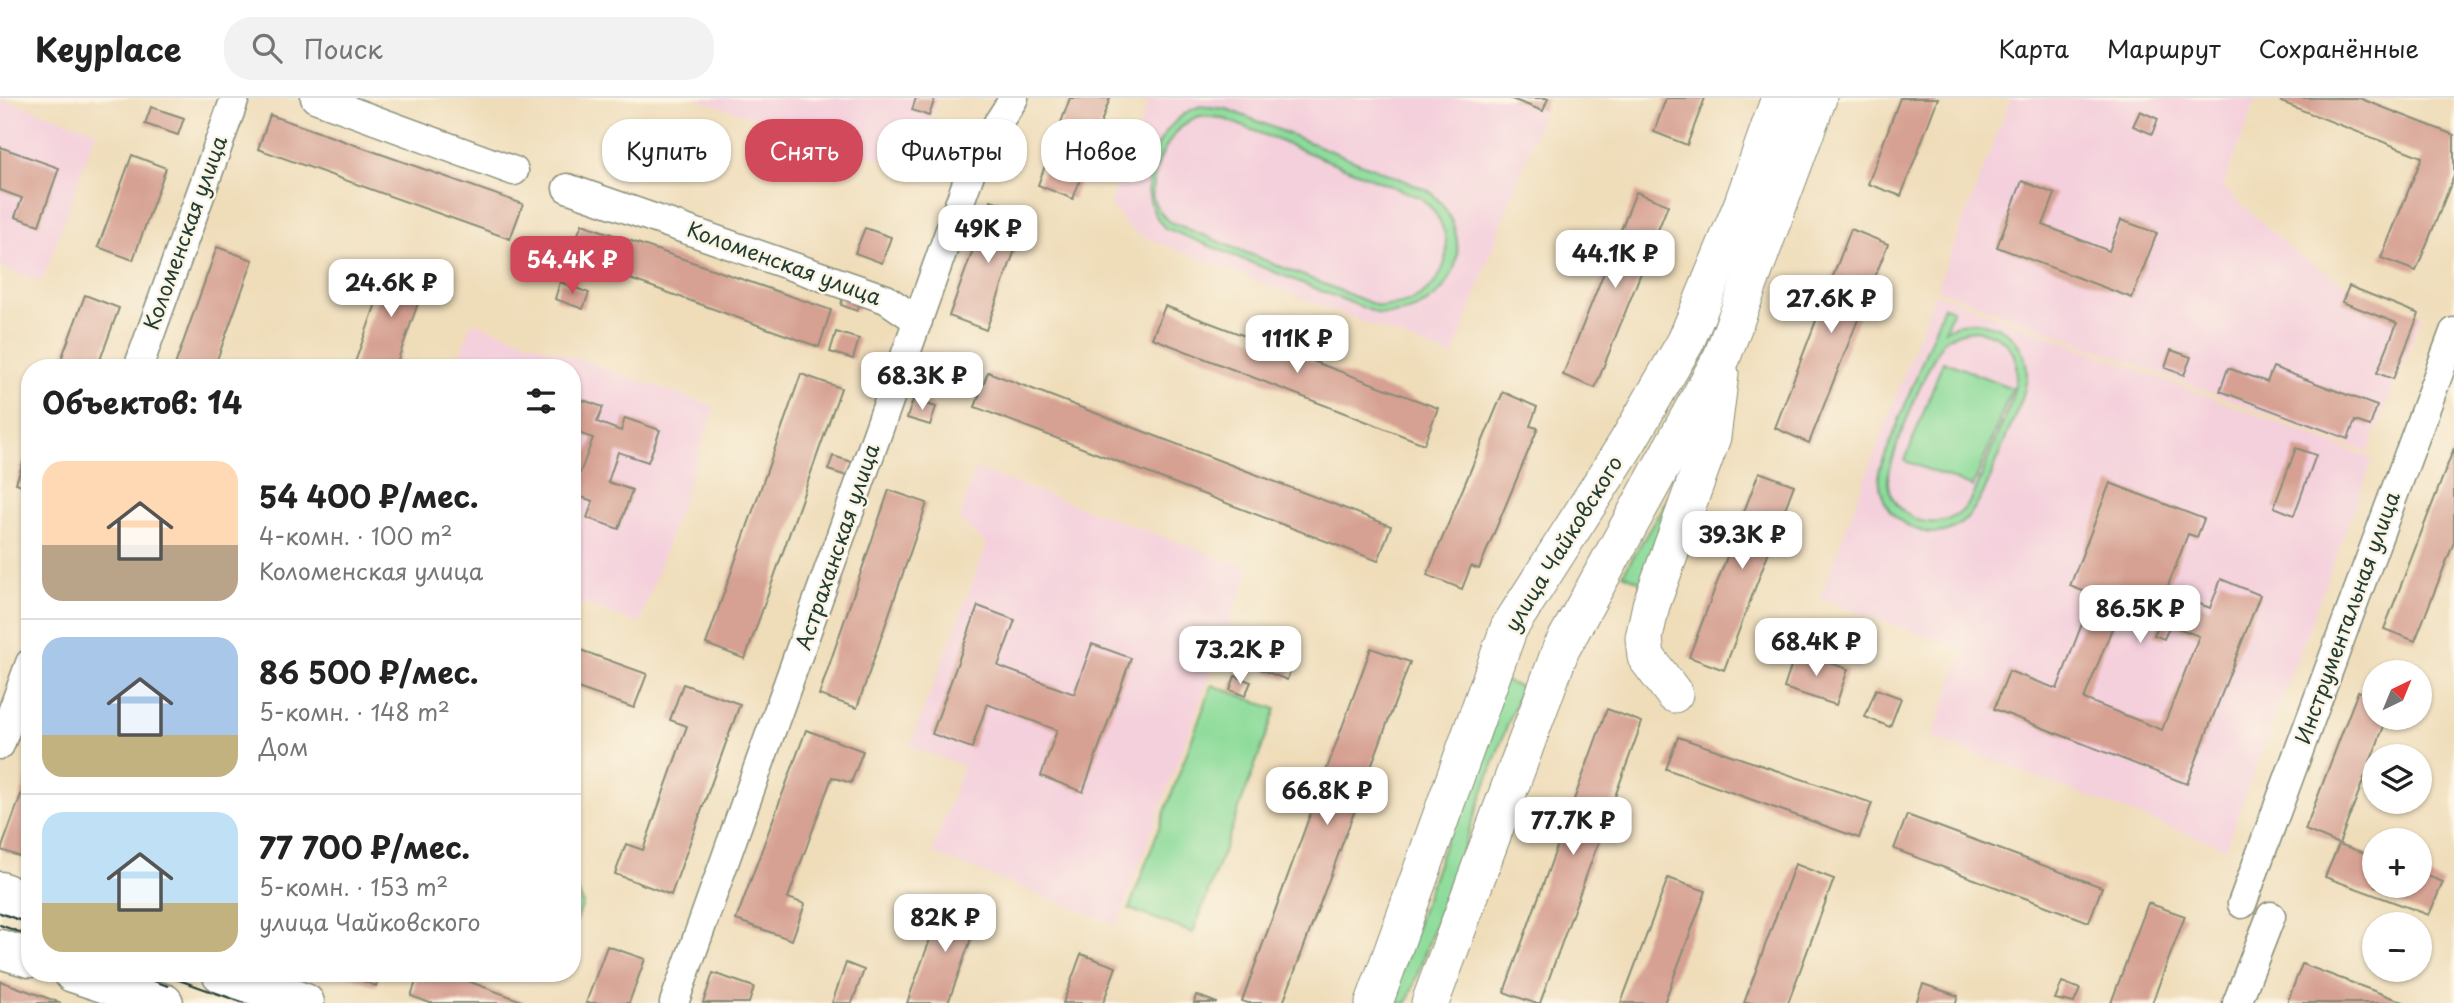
<!DOCTYPE html>
<html lang="ru">
<meta charset="utf-8">
<style>
:root{--surface:#fff;--page:#f2f2f2;--text:#222;--muted:#767676;--line:#e0e0e0;--accent:#d1495b}
body{margin:0;font-family:"Playpen Sans",sans-serif;background:var(--page);color:var(--text);height:100vh;display:flex;flex-direction:column;font-size:26px;white-space:nowrap}
*{box-sizing:border-box;margin:0}
p{font-size:23px;color:var(--muted)}
.icon{flex:none;width:38px;height:38px;fill:none;stroke:currentColor;stroke-width:2;stroke-linecap:round;stroke-linejoin:round}
.map{position:relative;flex:1;overflow:hidden}
.details{position:absolute;left:21px;top:261px;width:560px;height:623px;display:flex;flex-direction:column;background:var(--surface);border-radius:28px;box-shadow:0 2px 5px #0004}
.details>*{flex:none}
.banner{position:absolute;left:602px;top:21px;width:665px;height:63px;display:flex;gap:14px}
.needle{width:46px;rotate:43deg}
.fabs{position:absolute;left:2362px;top:562px;display:grid;gap:14px}
.fabs a{display:grid;place-items:center;width:70px;height:70px;border-radius:50%;background:var(--surface);box-shadow:0 2px 5px #0004;font-size:35px}
.price{position:absolute;translate:-50% -60px;padding:0 16px;border-radius:14px;background:#fff;color:#222;font-size:23px;line-height:46px;filter:drop-shadow(0 2px 4px #0008)}
.price::after{content:'';position:absolute;left:50%;top:42px;width:21px;height:16px;margin-left:-10px;background:inherit;clip-path:polygon(0 0,100% 0,50% 100%)}
.price.selected{background:var(--accent);color:#fff}
ul{padding:0;list-style:none}
li{display:flex;align-items:center;gap:21px;height:175px;padding:0 21px}
li+li{border-top:2px solid var(--line)}
li span{display:grid;place-items:center;flex:none;width:196px;height:140px;border-radius:21px;color:#555}
li>.icon{margin-inline-start:auto}
span .icon{width:84px;height:84px;fill:#fffc;stroke-width:1}
li b{font-size:30px}
h2{display:flex;justify-content:space-between;align-items:center;height:84px;padding:0 21px;font-size:30px}
.tag{padding:0 24px;border-radius:28px;background:var(--surface);box-shadow:0 2px 5px #0004;font-size:24px;line-height:63px}
.tag.selected{background:var(--accent);color:#fff}
header{display:flex;align-items:center;gap:42px;box-sizing:border-box;height:98px;padding:0 35px;background:var(--surface);border-bottom:2px solid var(--line)}
header strong{font-size:33px}
nav{display:flex;gap:38px;margin-inline-start:auto;font-size:24px}
.search{width:490px;height:63px;background:var(--page);display:flex;align-items:center;gap:18px;box-sizing:border-box;padding:0 24px;border-radius:28px;color:var(--muted);font-size:26px}
.map>svg:first-child{display:block}
.built{fill:#f4cfdc}
.green{fill:#8cdb9a;stroke:#568c67;stroke-width:2;fill-rule:evenodd}
.building{fill:#d6a092;fill-rule:evenodd}
.lines{fill:none;stroke-linecap:round;stroke-linejoin:round}
.minor-casing{stroke:#878d77;stroke-width:31}
.major-casing{stroke:#878d77;stroke-width:39}
.highway-casing{stroke:#878d77;stroke-width:41}
.minor{stroke:#fff;stroke-width:28}
.major{stroke:#fff;stroke-width:37}
.highway{stroke:#fff;stroke-width:38}
.tram{stroke:#1f3d34;stroke-width:2}
.labels{text-anchor:middle;stroke-width:5;stroke-linejoin:round;paint-order:stroke}
.street-label{font-size:21px;fill:#1f3d34;stroke:#fcf5e5}
</style>
<header>
<strong>Keyplace</strong>
<div class="search"><svg class="icon" aria-label="search" viewBox="0 0 24 24"><circle cx="10" cy="10" r="6"/><path d="M15 15l6 6"/></svg>Поиск</div>
<nav><a>Карта</a><a>Маршрут</a><a>Сохранённые</a></nav>
</header>
<div class="map">
<svg width="2454" height="905" viewBox="0 0 2454 905">
<rect width="100%" height="100%" fill="#fcf5e5"/>
<filter id="ink" filterUnits="userSpaceOnUse"><feTurbulence type="fractalNoise" baseFrequency=".0143" numOctaves="2"/><feDisplacementMap in="SourceGraphic" scale="14" xChannelSelector="R" yChannelSelector="G"/><feConvolveMatrix kernelMatrix="1 2 1 2 8 2 1 2 1" color-interpolation-filters="sRGB"/></filter>
<filter id="wash" filterUnits="userSpaceOnUse"><feTurbulence type="fractalNoise" baseFrequency=".00686" numOctaves="4" result="noise"/><feDisplacementMap in="SourceGraphic" scale="28" xChannelSelector="R" yChannelSelector="G"/><feGaussianBlur stdDeviation="1.57" result="paint"/><feColorMatrix in="noise" values="0 0 0 0 0 0 0 0 0 0 0 0 0 0 0 0 0 1.4 0 .05"/><feComposite in="paint" operator="in"/></filter>
<g filter="url(#wash)">
<rect width="100%" height="100%" fill="#efddba"/>
<g class="built">
<polygon points="0,0 96,33 42,184 0,169"/>
<polygon points="694,0 938,0 912,71"/>
<polygon points="1150,0 1548,0 1453,259 1144,139 1130,131 1110,106"/>
<polygon points="2011,0 2257,0 2223,89 2295,155 2349,188 2422,218 2368,354 1937,191"/>
<polygon points="1935,195 2373,361 2225,750 1932,640 1964,552 1820,500"/>
<polygon points="472,224 715,309 639,526 572,502 572,270 456,270"/>
<polygon points="975,371 1250,470 1117,827 932,755 963,668 910,648 987,447 959,422"/>
</g>
<g class="green">
<path d="M1201,8L1227,11L1428,92C1485,140 1454,220 1379,216L1165,130C1129,95 1156,21 1201,8ZM1200,18L1222,20L1421,100C1471,142 1443,211 1378,208L1168,123C1161,116 1155,109 1153,100C1149,72 1173,25 1200,18Z"/>
<path d="M1944,208L1953,211L1945,232C1979,212 2026,232 2027,274C2027,296 2014,319 2006,339C1990,380 1969,461 1907,427C1886,416 1879,395 1879,373ZM1975,232C2047,243 2007,311 1991,352C1983,372 1977,400 1961,414C1945,427 1923,428 1907,416C1897,409 1889,397 1888,385C1886,366 1932,254 1945,242C1954,235 1964,233 1975,232Z"/>
<polygon points="1943,263 2012,290 1973,389 1905,363"/>
<polygon points="1685,371 1648,487 1623,476"/>
<polygon points="1501,582 1521,589 1407,905 1390,905"/>
<polygon points="1212,587 1276,611 1193,835 1129,811"/>
<polygon points="572,779 583,806 572,834"/>
</g>
<g id="blocks">
<g class="building">
<polygon points="916,0 935,0 929,18 912,12"/>
<polygon points="1070,0 1110,0 1073,101 1038,87"/>
<polygon points="1509,0 1548,0 1543,13"/>
<polygon points="1666,0 1705,0 1687,47 1654,34"/>
<polygon points="1900,0 1938,0 1901,98 1868,86"/>
<polygon points="2282,0 2359,0 2454,37 2454,78 2416,173 2381,160 2422,59 2281,4"/>
<polygon points="151,9 184,20 178,37 145,26"/>
<polygon points="2140,13 2158,21 2152,36 2133,28"/>
<polygon points="270,17 523,106 510,141 258,51"/>
<polygon points="0,49 59,70 39,127 15,119 22,100 0,92"/>
<polygon points="132,57 166,70 133,162 98,149"/>
<polygon points="2022,83 2055,96 2043,127 2109,153 2121,122 2157,135 2132,200 1997,149"/>
<polygon points="1636,94 1668,107 1595,290 1563,277"/>
<polygon points="991,102 1028,116 986,232 949,218"/>
<polygon points="582,126 831,212 819,249 569,159"/>
<polygon points="865,130 891,139 882,165 855,155"/>
<polygon points="1851,131 1888,146 1809,345 1775,330"/>
<polygon points="217,149 253,162 214,270 174,270"/>
<polygon points="390,166 427,180 395,270 353,270"/>
<polygon points="560,184 589,195 583,211 555,201"/>
<polygon points="2349,188 2419,216 2393,281 2377,275 2397,225 2342,204"/>
<polygon points="844,196 861,202 857,213 841,207"/>
<polygon points="85,197 119,210 97,270 58,270"/>
<polygon points="1165,208 1438,310 1424,346 1152,240"/>
<polygon points="836,234 859,241 853,261 830,254"/>
<polygon points="2171,252 2191,259 2184,277 2165,270"/>
<polygon points="2273,269 2377,308 2370,328 2355,323 2348,341 2220,293 2228,270 2267,284"/>
<polygon points="988,274 1391,428 1378,463 975,309"/>
<polygon points="801,276 841,290 745,561 706,546"/>
<polygon points="1503,294 1537,309 1530,328 1538,330 1479,471 1471,468 1462,491 1427,477"/>
<polygon points="572,298 603,309 597,324 621,333 625,320 660,332 648,364 618,354 608,384 632,392 619,431 587,420 593,403 572,396 572,372 580,375 593,340 572,333"/>
<polygon points="913,302 936,309 930,327 907,320"/>
<polygon points="29,348 30,348 30,390 16,385"/>
<polygon points="2296,350 2316,357 2294,417 2274,409"/>
<polygon points="2454,350 2454,444 2415,543 2384,531"/>
<polygon points="833,358 852,364 847,378 828,372"/>
<polygon points="1759,374 1794,387 1724,572 1689,559"/>
<path d="M2110,385L2204,421L2197,439L2188,436L2166,493L2210,510L2221,481L2260,497L2187,686L1994,611L2009,573L2057,591L2093,497L2070,488ZM2121,508L2160,524L2154,537L2164,541L2170,527L2199,538L2162,632L2084,601Z"/>
<polygon points="889,392 927,405 857,610 819,597"/>
<polygon points="978,508 1015,522 998,568 1074,596 1092,546 1131,560 1083,694 1041,678 1057,632 987,606 972,650 932,636"/>
<polygon points="572,549 647,576 634,610 572,588"/>
<polygon points="1371,550 1410,564 1283,905 1248,905 1242,903"/>
<polygon points="1796,553 1848,571 1836,607 1784,590"/>
<polygon points="1266,555 1293,565 1287,582 1260,571"/>
<polygon points="1235,578 1251,584 1245,598 1230,592"/>
<polygon points="683,586 740,606 671,797 615,776 626,746 643,752 687,628 670,622"/>
<polygon points="1876,591 1901,600 1890,629 1865,619"/>
<polygon points="2358,593 2375,600 2375,620 2387,620 2339,746 2375,759 2375,788 2420,788 2420,775 2443,784 2429,817 2325,779 2339,746 2305,732"/>
<polygon points="1607,611 1642,624 1540,905 1534,905 1504,894"/>
<polygon points="806,632 863,653 851,685 832,679 788,800 805,806 792,842 736,822"/>
<polygon points="1678,639 1872,705 1859,740 1666,671"/>
<polygon points="30,672 30,762 1,752"/>
<polygon points="1907,717 2102,789 2089,824 1894,751"/>
<polygon points="1795,766 1834,781 1788,905 1744,905"/>
<polygon points="1668,780 1706,793 1664,905 1621,905"/>
<polygon points="945,800 981,813 948,905 907,905"/>
<polygon points="2148,805 2185,818 2152,905 2111,905"/>
<polygon points="607,848 645,861 629,905 586,905"/>
<polygon points="1081,856 1116,869 1103,905 1063,905"/>
<polygon points="846,865 864,872 852,905 832,905"/>
<polygon points="2302,866 2406,905 2287,905"/>
<polygon points="342,875 380,875 376,888"/>
<polygon points="419,875 455,875 454,878 527,905 430,905 411,898"/>
<polygon points="713,875 754,889 749,905 703,905"/>
<polygon points="0,883 61,905 0,905"/>
<polygon points="2062,884 2080,891 2074,905 2055,901"/>
<polygon points="1923,886 1958,898 1956,905 1916,905"/>
<polygon points="1196,897 1217,905 1194,905"/>
</g>
</g>
</g>
<g filter="url(#ink)">
<use href="#blocks" fill-opacity="0" stroke="#878d77" stroke-width="2"/>
<g class="lines">
<g class="minor-casing">
<g id="minor">
<polyline points="315,0 514,73"/>
<polyline points="567,90 886,201 918,223"/>
<polyline points="138,270 235,0"/>
<polyline points="0,647 30,565"/>
<polyline points="2242,806 2454,234"/>
<polyline points="674,905 976,59 1014,0"/>
<polyline points="2237,905 2271,818"/>
</g>
</g>
<g class="major-casing">
<g id="major">
<polyline points="1674,596 1646,559 1644,540 1651,507 1712,339 1720,276"/>
<polyline points="1374,905 1509,530 1627,345 1686,243 1743,105 1780,0"/>
<polyline points="1430,905 1561,551 1722,259 1818,0"/>
</g>
</g>
<g class="highway-casing">
<g id="highway">
<polyline points="0,793 30,805"/>
<polyline points="0,851 30,860"/>
<polyline points="73,875 164,905"/>
<polyline points="221,875 305,905"/>
</g>
</g>
<use href="#minor" class="minor"/>
<use href="#major" class="major"/>
<use href="#highway" class="highway"/>
<g class="tram">
<polyline points="0,815 30,826"/>
<polyline points="0,827 30,838"/>
<polyline points="132,875 168,888"/>
<polyline points="159,875 244,905"/>
</g>
</g>
</g>
<g class="labels">
<g class="street-label">
<text transform="translate(186 135) rotate(-70)" y="7">Коломенская улица</text>
<text transform="translate(784 166) rotate(20)" y="7">Коломенская улица</text>
<text transform="translate(1564 446) rotate(-58)" y="7">улица Чайковского</text>
<text transform="translate(838 449) rotate(-71)" y="7">Астраханская улица</text>
<text transform="translate(2348 520) rotate(-70)" y="7">Инструментальная улица</text>
</g>
</g>
</svg>
<div class="fabs">
<a><svg class="needle" viewBox="-14 -14 28 28"><path d="M0-13l5 13h-10z" fill="#e53935"/><path d="M0 13l5-13h-10z" fill="#767676"/></svg></a>
<a><svg class="icon" aria-label="layers" viewBox="0 0 24 24"><path d="M12 4l9 5-9 5-9-5zM3 14l9 5 9-5"/></svg></a>
<a>+</a>
<a>−</a>
</div>
<b class="price" style="left:988px;top:167px">49K ₽</b>
<b class="price" style="left:1615px;top:192px">44.1K ₽</b>
<b class="price selected" style="left:572px;top:198px">54.4K ₽</b>
<b class="price" style="left:391px;top:221px">24.6K ₽</b>
<b class="price" style="left:1831px;top:237px">27.6K ₽</b>
<b class="price" style="left:1297px;top:277px">111K ₽</b>
<b class="price" style="left:922px;top:314px">68.3K ₽</b>
<b class="price" style="left:1742px;top:473px">39.3K ₽</b>
<b class="price" style="left:2140px;top:547px">86.5K ₽</b>
<b class="price" style="left:1816px;top:580px">68.4K ₽</b>
<b class="price" style="left:1240px;top:588px">73.2K ₽</b>
<b class="price" style="left:1327px;top:729px">66.8K ₽</b>
<b class="price" style="left:1573px;top:759px">77.7K ₽</b>
<b class="price" style="left:945px;top:856px">82K ₽</b>
<div class="banner">
<a class="tag">Купить</a>
<a class="tag selected">Снять</a>
<a class="tag">Фильтры</a>
<a class="tag">Новое</a>
</div>
<section class="details">
<h2>Объектов: 14<svg class="icon" aria-label="filters" viewBox="0 0 24 24"><path d="M4 7h16M4 17h16"/><circle cx="9" cy="7" r="2"/><circle cx="15" cy="17" r="2"/></svg></h2>
<ul>
<li><span style="background:linear-gradient(#ffd9b3 60%,#b9a48a 0)"><svg class="icon" aria-label="home" viewBox="0 0 24 24"><path d="M3 11l9-7 9 7M6 9v11h12V9"/></svg></span><div><b>54 400 ₽/мес.</b><p>4-комн. · 100 m²</p><p>Коломенская улица</p></div></li>
<li><span style="background:linear-gradient(#a9c7e8 70%,#c2b280 0)"><svg class="icon" aria-label="home" viewBox="0 0 24 24"><path d="M3 11l9-7 9 7M6 9v11h12V9"/></svg></span><div><b>86 500 ₽/мес.</b><p>5-комн. · 148 m²</p><p>Дом</p></div></li>
<li><span style="background:linear-gradient(#bfe0f5 65%,#c2b280 0)"><svg class="icon" aria-label="home" viewBox="0 0 24 24"><path d="M3 11l9-7 9 7M6 9v11h12V9"/></svg></span><div><b>77 700 ₽/мес.</b><p>5-комн. · 153 m²</p><p>улица Чайковского</p></div></li>
</ul>
</section>
</div>
